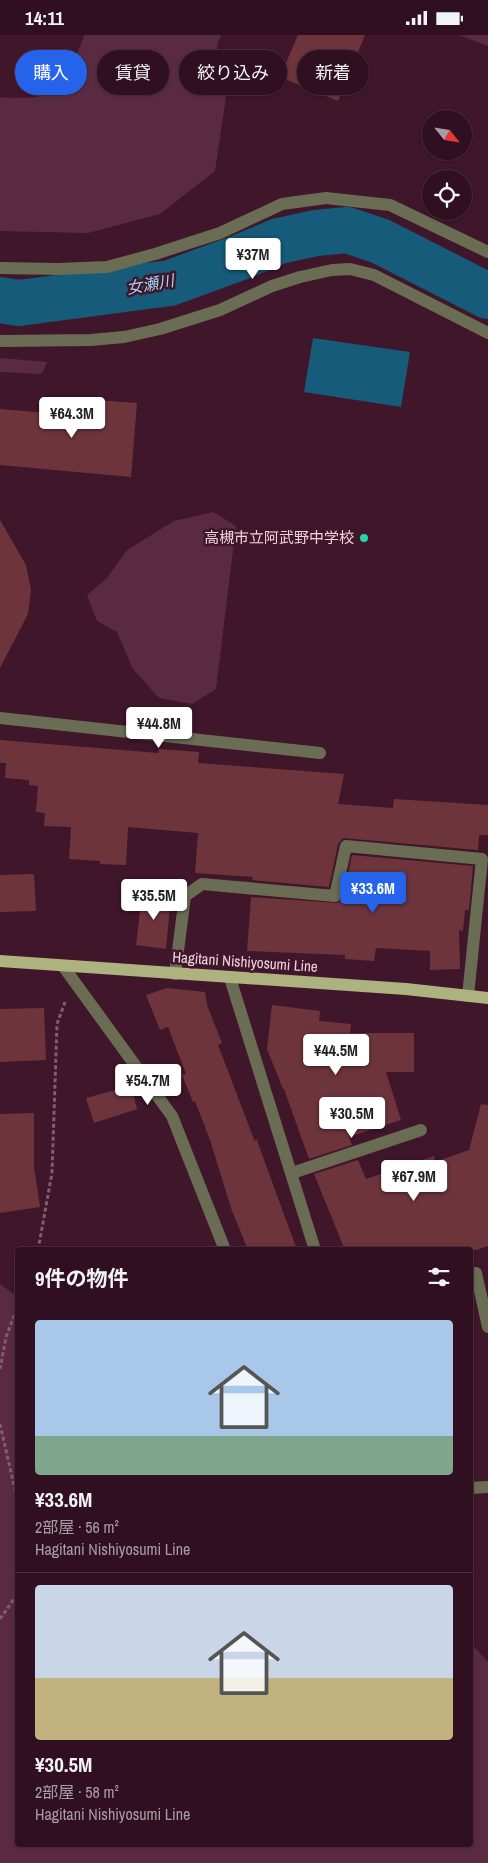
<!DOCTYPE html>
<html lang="ja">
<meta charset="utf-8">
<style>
:root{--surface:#301020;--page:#381929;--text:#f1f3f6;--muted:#a89da5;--line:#4b303e;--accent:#2563eb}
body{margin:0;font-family:"Archivo Narrow","Noto Sans JP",sans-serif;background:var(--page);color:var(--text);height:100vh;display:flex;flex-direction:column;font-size:19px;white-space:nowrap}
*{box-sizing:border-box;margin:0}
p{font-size:16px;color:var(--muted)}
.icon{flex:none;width:28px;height:28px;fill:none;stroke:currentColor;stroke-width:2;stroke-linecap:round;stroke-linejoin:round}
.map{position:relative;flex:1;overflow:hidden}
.details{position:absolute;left:15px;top:1212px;width:458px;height:600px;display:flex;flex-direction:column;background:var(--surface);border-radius:5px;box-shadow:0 1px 4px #0004,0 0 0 1px var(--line)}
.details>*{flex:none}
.hud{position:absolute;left:15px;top:15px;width:459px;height:45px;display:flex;gap:10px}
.needle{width:32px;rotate:120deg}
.buttons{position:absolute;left:422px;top:75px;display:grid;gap:10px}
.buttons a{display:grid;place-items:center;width:50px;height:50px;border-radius:50%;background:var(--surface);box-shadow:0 1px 4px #0004,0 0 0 1px var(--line);font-size:25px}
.price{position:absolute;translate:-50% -42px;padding:0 11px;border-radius:5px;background:#fff;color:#222;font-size:16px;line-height:32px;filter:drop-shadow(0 1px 2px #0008)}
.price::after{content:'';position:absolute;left:50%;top:30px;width:15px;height:11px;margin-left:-8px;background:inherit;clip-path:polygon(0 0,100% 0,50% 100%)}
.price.on{background:var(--accent);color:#fff}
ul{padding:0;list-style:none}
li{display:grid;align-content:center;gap:10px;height:265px;padding:0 20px}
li+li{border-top:1px solid var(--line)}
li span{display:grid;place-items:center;height:155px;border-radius:5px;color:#555}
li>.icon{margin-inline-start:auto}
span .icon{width:90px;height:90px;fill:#fffc;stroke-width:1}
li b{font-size:21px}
h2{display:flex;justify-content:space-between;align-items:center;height:60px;padding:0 20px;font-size:21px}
.chip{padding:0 18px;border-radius:22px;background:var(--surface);box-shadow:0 1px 4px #0004,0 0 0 1px var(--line);font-size:18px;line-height:45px}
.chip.on{background:var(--accent);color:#fff}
.status{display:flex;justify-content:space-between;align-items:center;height:35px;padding:0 25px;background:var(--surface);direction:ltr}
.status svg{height:14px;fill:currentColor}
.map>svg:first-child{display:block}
.green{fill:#5a2b40}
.water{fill:#165b7a}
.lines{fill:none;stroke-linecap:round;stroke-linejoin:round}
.river{stroke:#165b7a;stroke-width:46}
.building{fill:#6e343c}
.path{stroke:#825d6d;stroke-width:3;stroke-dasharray:4 2.5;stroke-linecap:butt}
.minor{stroke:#6a6d54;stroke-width:12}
.major{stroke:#adb27f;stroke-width:12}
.poi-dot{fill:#24d5af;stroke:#40162a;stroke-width:2}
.labels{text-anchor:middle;stroke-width:5;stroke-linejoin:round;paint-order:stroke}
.poi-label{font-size:15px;fill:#f0d3de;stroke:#40162a;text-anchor:end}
.street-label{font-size:15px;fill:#f0d3de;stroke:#40162a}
.water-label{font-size:16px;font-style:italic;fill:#a2d7f4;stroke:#40162a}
</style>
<div class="status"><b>14:11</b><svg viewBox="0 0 49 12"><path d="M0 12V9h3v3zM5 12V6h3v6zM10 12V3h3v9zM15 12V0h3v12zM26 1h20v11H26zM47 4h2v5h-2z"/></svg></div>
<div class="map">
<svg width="488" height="1828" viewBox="0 0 488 1828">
<rect width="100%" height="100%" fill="#40162a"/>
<g class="green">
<path d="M84,0H221L217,10L226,62L215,136L160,179L88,198L0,196V62C8,63 32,64 39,61C61,51 78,22 84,0Z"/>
<polygon points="459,0 488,0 488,11"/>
<polygon points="0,323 47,327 42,339 0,337"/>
<polygon points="213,477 236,491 216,654 192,669 159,663 133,634 117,597 97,586 87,560 107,543 127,515 174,486"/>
<polygon points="0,1249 18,1262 18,1810 470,1810 470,1607 488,1627 488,1828 0,1828"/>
</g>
<polygon class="water" points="313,303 410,317 401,372 304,357"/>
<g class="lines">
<polyline class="river" points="0,265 19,268 170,248 241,222 279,206 316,198 347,195 380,206 488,261"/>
</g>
<g class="building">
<polygon points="298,0 365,0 338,66 280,42"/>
<polygon points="84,364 137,368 131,442 0,430 0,374 82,381"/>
<polygon points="0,485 26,530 31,555 28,579 0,633"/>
<polygon points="0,705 158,718 159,714 199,717 198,728 344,739 338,769 393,773 394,764 488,770 488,800 479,800 478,815 343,803 338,809 329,852 252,845 253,842 195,838 198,798 128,792 126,830 100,829 100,826 69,824 71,792 44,791 45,778 36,777 38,751 29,750 29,745 5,743 6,728 0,728"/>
<polygon points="352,820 473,831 469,875 465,875 463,896 459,895 460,934 430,935 430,916 376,913 374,926 345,924 345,920 247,916 251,862 338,868 343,863"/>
<polygon points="34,839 36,876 0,877 0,840"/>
<polygon points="142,859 171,861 166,914 136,910"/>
<polygon points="167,953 205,957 207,970 222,1008 218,1010 255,1107 256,1103 297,1215 248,1215 232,1176 210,1105 195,1066 193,1067 182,1040 186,1039 168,992 160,995 146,960"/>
<polygon points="272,970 320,976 319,986 351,989 350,998 414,998 414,1037 386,1037 401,1085 349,1102 352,1110 309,1124 284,1054 283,1054 267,1014"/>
<polygon points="44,973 46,1025 0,1027 0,974"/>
<polygon points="131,1051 137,1074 94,1088 86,1063"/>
<polygon points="481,1069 488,1070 488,1211 476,1215 345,1215 314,1139 358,1125 366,1144 434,1121 435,1127 469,1115"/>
<polygon points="34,1078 34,1131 40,1172 0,1178 0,1079"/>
</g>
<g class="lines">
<g class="path">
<polyline points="38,1215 52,1138 57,989 65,967"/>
<polyline points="0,1334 6,1302 18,1271"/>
<polyline points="0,1389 18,1468"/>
<polyline points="0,1584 18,1558"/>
</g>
<g class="minor">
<polyline points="0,233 58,234 107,232 155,219 220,198 282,169 326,163 390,170 488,217"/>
<polyline points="0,306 91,305 124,302 160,294 220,275 272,251 300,242 332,235 350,234 374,240 488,298"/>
<polyline points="0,683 320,718"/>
<polyline points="63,931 172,1081 225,1215"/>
<polyline points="175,939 185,861 202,849 335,861 346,811 482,824 468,961"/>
<polyline points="230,943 315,1215"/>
<polyline points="292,1138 421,1095"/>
<polyline points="476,1238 488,1292"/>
<polyline points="470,1453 488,1452"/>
</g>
<polyline class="major" points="0,926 406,954 488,963"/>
</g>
<circle class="poi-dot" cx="364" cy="503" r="5"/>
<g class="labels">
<g class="poi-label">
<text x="354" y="508">高槻市立阿武野中学校</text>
</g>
<g class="street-label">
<text transform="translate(245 927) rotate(4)" y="5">Hagitani Nishiyosumi Line</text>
</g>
<g class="water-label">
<text transform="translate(150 249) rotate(-10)" y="6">女瀬川</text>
</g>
</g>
</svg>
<div class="buttons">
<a><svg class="needle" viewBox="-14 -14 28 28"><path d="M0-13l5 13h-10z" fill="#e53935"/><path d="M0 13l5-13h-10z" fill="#a89da5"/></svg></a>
<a><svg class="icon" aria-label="locate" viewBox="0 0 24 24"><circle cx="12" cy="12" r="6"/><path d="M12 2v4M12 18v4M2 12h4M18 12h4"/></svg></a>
</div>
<b class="price" style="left:253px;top:245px">¥37M</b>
<b class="price" style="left:72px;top:404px">¥64.3M</b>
<b class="price" style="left:159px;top:714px">¥44.8M</b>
<b class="price on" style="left:373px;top:879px">¥33.6M</b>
<b class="price" style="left:154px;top:886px">¥35.5M</b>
<b class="price" style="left:336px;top:1041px">¥44.5M</b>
<b class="price" style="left:148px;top:1071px">¥54.7M</b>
<b class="price" style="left:352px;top:1104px">¥30.5M</b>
<b class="price" style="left:414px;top:1167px">¥67.9M</b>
<div class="hud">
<a class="chip on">購入</a>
<a class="chip">賃貸</a>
<a class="chip">絞り込み</a>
<a class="chip">新着</a>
</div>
<section class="details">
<h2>9件の物件<svg class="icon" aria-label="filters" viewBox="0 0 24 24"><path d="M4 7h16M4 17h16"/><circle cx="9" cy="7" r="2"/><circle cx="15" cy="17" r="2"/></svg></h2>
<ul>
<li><span style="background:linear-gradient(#a9c7e8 75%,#7fa58c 0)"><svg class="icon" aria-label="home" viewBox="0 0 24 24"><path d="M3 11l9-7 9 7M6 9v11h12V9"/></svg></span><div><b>¥33.6M</b><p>2部屋 · 56 m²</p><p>Hagitani Nishiyosumi Line</p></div></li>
<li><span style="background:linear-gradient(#c9d6e8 60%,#c2b280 0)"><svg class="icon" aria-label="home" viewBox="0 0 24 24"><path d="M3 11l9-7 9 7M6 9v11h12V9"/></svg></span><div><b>¥30.5M</b><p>2部屋 · 58 m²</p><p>Hagitani Nishiyosumi Line</p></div></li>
</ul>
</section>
</div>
